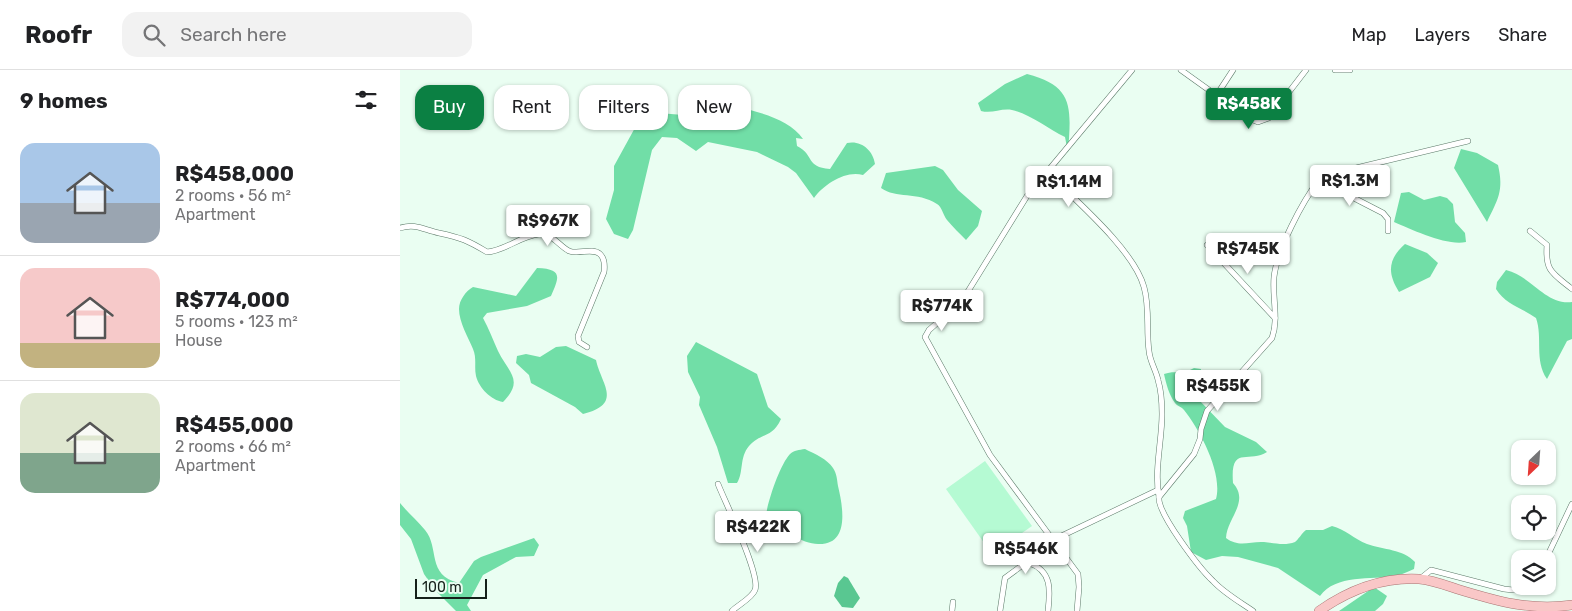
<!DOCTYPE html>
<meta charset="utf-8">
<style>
:root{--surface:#fff;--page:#f2f2f2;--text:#202124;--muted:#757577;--line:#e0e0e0;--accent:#0b8043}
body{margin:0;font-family:Rubik,sans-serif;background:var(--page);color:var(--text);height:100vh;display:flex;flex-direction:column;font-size:19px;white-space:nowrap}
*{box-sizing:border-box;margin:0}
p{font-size:16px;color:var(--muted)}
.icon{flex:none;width:28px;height:28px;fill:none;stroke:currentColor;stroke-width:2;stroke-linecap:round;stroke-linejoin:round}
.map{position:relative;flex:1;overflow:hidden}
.panel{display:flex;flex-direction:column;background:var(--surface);width:400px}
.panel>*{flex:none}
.top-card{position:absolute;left:15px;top:15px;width:475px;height:45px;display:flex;gap:10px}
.needle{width:32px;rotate:205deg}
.controls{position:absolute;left:1111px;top:370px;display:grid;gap:10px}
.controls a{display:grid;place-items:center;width:45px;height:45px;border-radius:10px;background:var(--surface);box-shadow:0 1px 4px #0004;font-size:25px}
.scale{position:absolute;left:15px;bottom:12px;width:72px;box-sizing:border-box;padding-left:5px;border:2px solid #15211a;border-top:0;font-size:14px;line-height:18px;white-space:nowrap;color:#15211a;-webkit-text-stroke:4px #eafef2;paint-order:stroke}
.price{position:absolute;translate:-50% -42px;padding:0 11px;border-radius:5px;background:#fff;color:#222;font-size:16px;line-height:32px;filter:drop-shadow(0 1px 2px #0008)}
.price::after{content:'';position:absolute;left:50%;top:30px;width:15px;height:11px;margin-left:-8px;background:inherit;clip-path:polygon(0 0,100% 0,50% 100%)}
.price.current{background:var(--accent);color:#fff}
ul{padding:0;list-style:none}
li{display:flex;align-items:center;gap:15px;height:125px;padding:0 20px}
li+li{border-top:1px solid var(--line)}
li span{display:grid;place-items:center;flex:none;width:140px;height:100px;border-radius:15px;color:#555}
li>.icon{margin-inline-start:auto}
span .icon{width:60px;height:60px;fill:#fffc;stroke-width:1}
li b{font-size:21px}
h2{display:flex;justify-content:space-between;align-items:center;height:60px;padding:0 20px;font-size:21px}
.tag{padding:0 18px;border-radius:15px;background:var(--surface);box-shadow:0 1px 4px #0004;font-size:18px;line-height:45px}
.tag.current{background:var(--accent);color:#fff}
header{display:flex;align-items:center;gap:30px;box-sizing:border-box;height:70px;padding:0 25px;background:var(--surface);border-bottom:1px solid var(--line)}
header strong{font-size:24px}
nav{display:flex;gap:28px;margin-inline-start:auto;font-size:18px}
.search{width:350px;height:45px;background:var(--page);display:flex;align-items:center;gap:12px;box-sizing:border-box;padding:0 18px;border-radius:15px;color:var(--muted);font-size:19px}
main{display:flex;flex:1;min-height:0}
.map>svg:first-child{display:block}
.green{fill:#b5fad3}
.forest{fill:#71dea7}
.water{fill:#59c791}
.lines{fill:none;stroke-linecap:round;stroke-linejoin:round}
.street-casing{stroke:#5b7968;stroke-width:6}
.primary-casing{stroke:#a77472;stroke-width:10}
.street{stroke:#fff;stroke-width:5}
.primary{stroke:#f9c7c7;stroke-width:9}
</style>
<header>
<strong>Roofr</strong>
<div class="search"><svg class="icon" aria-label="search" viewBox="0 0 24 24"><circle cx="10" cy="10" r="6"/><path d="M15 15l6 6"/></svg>Search here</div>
<nav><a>Map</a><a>Layers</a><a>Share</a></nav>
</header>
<main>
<section class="panel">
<h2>9 homes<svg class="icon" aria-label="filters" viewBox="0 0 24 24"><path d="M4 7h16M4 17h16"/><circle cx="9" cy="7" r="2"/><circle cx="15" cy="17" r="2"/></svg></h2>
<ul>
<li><span style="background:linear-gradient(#a9c7e8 60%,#9aa5b1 0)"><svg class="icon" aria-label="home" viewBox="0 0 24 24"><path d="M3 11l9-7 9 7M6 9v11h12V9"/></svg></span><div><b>R$458,000</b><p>2 rooms · 56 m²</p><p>Apartment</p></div></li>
<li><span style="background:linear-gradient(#f6c9c9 75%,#c2b280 0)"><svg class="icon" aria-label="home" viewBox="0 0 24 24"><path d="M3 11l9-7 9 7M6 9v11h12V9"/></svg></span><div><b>R$774,000</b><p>5 rooms · 123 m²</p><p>House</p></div></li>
<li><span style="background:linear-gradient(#dfe7d0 60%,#7fa58c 0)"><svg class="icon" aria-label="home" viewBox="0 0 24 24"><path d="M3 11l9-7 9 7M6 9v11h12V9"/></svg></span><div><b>R$455,000</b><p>2 rooms · 66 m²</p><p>Apartment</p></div></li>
</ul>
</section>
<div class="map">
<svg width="1172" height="541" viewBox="0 0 1172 541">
<rect width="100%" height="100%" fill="#eafef2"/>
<polygon class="green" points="585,391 632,456 592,484 546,419"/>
<g class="forest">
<path d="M627,4C675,16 671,39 668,83L665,67C648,59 630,44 612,40C601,38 592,44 581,41L578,33L605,14Z"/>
<path d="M331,35C354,41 389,48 403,69L396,68L397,76C415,85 405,97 430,99L447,73C461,70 473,80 475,94L463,105C446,100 424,114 414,128L396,103L388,97L357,82L308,72L296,81L277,68L262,67L252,80L233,160L228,169L214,164L206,149L214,120V96L242,45L259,43L283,45L300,41L315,40Z"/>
<path d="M1061,79L1077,83L1098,95C1104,121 1098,129 1087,152L1054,98Z"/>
<path d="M535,96L543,100L558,120L582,141L578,156L566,170C560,164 553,157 547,150C543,145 542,137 537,134C517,121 496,129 481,118L486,103Z"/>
<path d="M1009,122L1024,130L1040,126L1047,128L1053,134L1055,152L1065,163L1066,172C1046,176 1013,160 994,152L1001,123Z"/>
<path d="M1005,174L1027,183L1038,193L1030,207L999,222C987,203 988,189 1005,174Z"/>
<path d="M137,198C162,199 160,206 151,226L127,236L87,243L83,248C89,259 93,270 98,281C108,302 125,310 103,332C91,330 79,318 76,306C74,297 77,288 73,279C68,267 59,252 59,239C59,230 66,221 73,217L116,226Z"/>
<path d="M1106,200C1133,207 1145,235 1172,232V269L1167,271L1147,309C1134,290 1143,268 1136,248C1122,238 1105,234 1096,219L1097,212Z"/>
<path d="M296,272L357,304L368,337L381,349C372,369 361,362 349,376C339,388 344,402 337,413H328L317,377L299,335L300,327L288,302L287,286Z"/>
<path d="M166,276L196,290C201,314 224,334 183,344L175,337L131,313L129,305L116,293L117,286L126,284L140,287L156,277Z"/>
<path d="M794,298L801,299L799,330L825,357L856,372L867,382C849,394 830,374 833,413C850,432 827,448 826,468C839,478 850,471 864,472C874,473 885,476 895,472C898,470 902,463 906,460H923L932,456C945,459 954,469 967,474C984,480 1003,479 1015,492L1014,499C1007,502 1001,505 995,506C971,510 936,504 920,526L878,498L838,487L822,486L806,490L791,482L787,456L783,448L785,441L816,429C823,403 800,360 784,340C782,337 777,336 775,333C769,325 766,313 764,304C775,300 783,305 794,298Z"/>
<path d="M405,379C415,384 427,389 433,398C437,404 437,410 438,416C443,437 450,475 418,474C403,474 378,458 365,452C366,436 379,396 390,384C394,380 399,380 405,379Z"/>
<path d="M0,433C8,443 17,450 25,460C40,478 26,505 59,513L74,491L81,487L134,468L139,475L134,486L116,487L83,505L67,535L71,541H56L35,520L24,504L11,469L0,455Z"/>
<polygon points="974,517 987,526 983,534 975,541 939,541"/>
</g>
<polygon class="water" points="444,506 448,508 460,528 453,538 442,537 434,526 438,513"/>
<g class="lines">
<g class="street-casing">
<g id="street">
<polyline points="781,0 848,48 858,52 869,48 906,0"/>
<polyline points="935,0 950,0"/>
<polyline points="816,26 833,0"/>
<path d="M647,102C675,130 734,180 744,217C750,238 746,260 749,281C750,292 756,300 758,310C761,320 762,333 762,344C762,371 754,400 759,427L794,384L800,369L801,359L807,341L872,268C879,248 872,228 874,207C877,180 902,132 919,110L927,105L1068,71"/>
<polyline points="919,110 983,143 988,149 988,161"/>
<path d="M0,158C16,153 24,160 39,163C62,168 67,170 87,182C105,181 120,166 139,164C152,163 159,176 169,181C179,185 192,177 200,184C205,189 205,195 204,202L178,266L179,272L187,277"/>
<path d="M1130,161L1147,175C1145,201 1152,203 1172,219"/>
<polyline points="807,175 875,248"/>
<path d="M318,414C325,432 361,505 355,520C352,528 338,535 332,541"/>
<path d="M759,427C757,443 800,499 813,511C824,523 840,532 853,541"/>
<polyline points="653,470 758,420"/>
<polyline points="1146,489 1172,434"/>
<polyline points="1020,509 1031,500 1104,519 1113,520 1126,516"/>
<polyline points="552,541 553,532"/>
<path d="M600,541L605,508L624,494L629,493C653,501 650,522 648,541"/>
<polyline points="677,541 679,517 678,504 590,385 525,267 529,260 562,231 627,126 732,0"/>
</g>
</g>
<g class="primary-casing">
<path id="primary" d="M919,541C949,520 983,507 1019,509C1032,510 1045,515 1057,519C1096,531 1130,541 1172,535"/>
</g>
<use href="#street" class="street"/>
<use href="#primary" class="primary"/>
</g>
</svg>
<div class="controls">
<a><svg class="needle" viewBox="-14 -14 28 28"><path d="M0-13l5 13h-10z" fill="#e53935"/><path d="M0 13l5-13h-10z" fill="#757577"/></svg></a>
<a><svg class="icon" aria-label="locate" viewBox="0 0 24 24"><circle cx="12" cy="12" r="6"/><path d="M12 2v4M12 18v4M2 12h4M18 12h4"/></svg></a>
<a><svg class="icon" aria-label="layers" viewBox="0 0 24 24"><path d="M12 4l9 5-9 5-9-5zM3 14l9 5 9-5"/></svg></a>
</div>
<div class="scale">100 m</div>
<b class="price current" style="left:849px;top:60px">R$458K</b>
<b class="price" style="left:950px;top:137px">R$1.3M</b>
<b class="price" style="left:669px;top:138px">R$1.14M</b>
<b class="price" style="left:148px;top:177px">R$967K</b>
<b class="price" style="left:848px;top:205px">R$745K</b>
<b class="price" style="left:542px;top:262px">R$774K</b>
<b class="price" style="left:818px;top:342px">R$455K</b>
<b class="price" style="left:358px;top:483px">R$422K</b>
<b class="price" style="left:626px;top:505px">R$546K</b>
<div class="top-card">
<a class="tag current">Buy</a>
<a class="tag">Rent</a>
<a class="tag">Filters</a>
<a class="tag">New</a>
</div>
</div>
</main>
